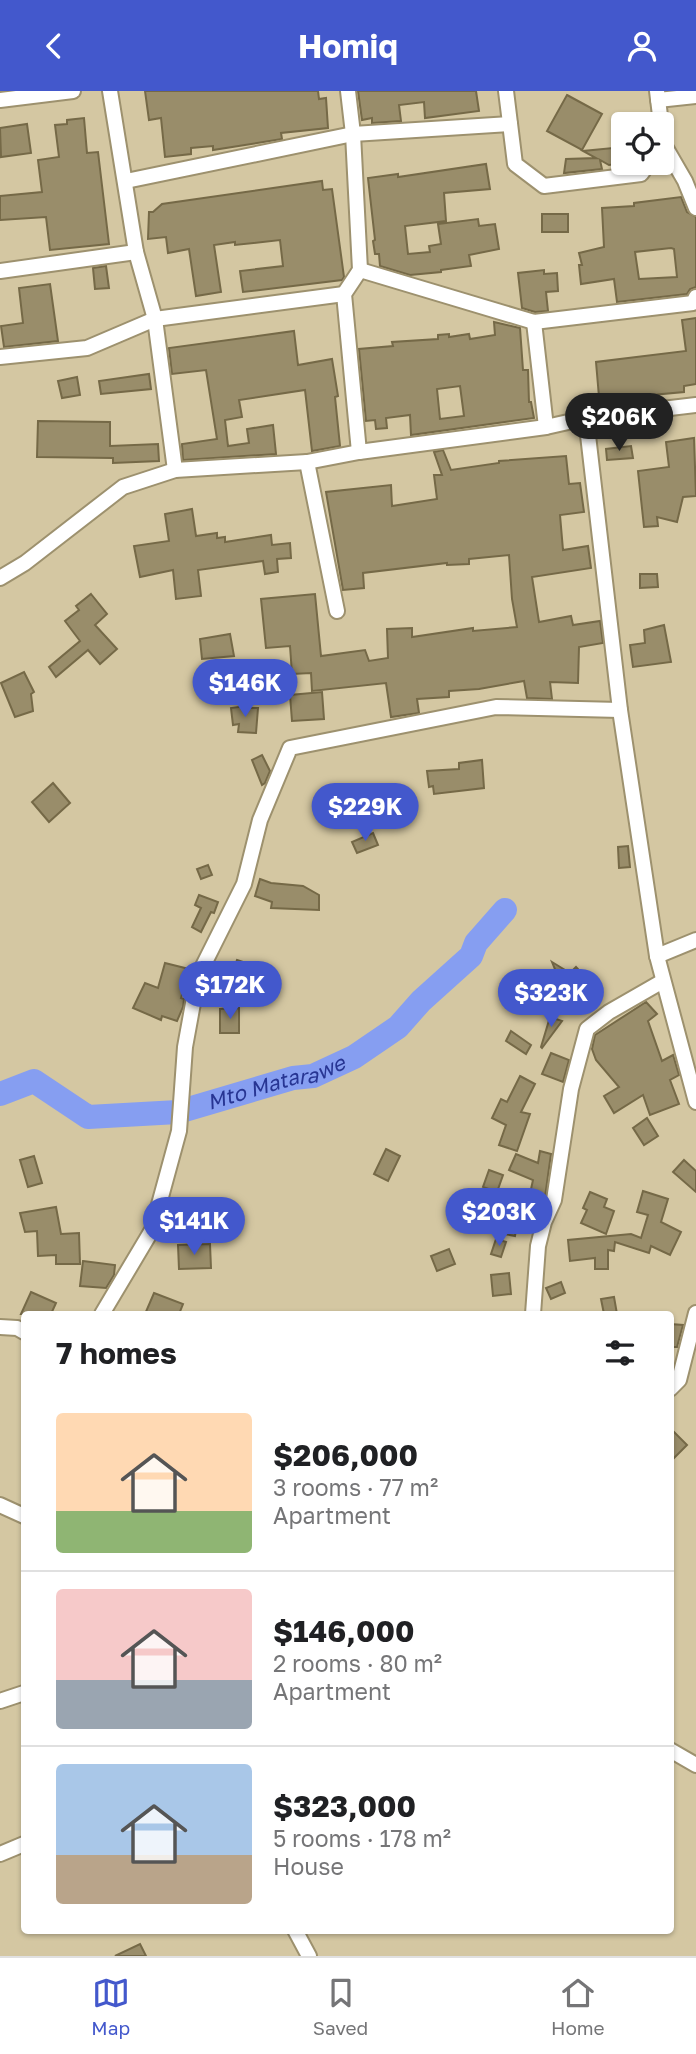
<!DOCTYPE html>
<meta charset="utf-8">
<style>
:root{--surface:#fff;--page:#f6f6f6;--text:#202124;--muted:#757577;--line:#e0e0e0;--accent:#4358cc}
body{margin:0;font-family:"Golos Text",sans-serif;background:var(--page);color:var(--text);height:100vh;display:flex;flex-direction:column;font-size:26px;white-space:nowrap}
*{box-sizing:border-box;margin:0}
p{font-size:23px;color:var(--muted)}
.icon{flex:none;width:38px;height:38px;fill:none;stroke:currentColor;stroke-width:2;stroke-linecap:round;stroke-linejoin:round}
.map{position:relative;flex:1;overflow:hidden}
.drawer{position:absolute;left:21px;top:1220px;width:653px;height:623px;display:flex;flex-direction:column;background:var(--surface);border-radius:7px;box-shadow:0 2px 5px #0004}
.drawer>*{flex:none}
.fabs{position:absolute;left:611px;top:21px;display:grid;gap:14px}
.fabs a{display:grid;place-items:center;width:63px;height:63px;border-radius:7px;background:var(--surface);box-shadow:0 2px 5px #0004;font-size:35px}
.price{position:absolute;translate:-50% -60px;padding:0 16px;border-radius:24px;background:var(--accent);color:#fff;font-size:23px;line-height:46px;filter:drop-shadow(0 2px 4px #0008)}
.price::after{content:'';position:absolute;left:50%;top:42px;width:21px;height:16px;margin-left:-10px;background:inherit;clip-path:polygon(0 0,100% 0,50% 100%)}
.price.selected{background:#222;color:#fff}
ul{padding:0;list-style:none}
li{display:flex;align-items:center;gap:21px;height:175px;padding:0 35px}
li+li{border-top:2px solid var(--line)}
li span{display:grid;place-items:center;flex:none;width:196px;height:140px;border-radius:7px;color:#555}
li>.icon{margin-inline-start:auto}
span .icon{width:84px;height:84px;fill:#fffc;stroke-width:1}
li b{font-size:30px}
h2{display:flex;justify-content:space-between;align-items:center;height:84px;padding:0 35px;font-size:30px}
header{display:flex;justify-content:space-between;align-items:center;height:91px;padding:0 35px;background:var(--accent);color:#fff;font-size:32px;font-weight:700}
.tabs{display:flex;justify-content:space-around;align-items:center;height:98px;border-top:2px solid var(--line);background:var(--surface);font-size:19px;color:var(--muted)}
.tabs a{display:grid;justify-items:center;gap:4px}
.tabs .selected{color:var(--accent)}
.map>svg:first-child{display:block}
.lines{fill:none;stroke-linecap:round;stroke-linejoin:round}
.river{stroke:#869ef1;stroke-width:24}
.building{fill:#998d6a;stroke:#756947;stroke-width:2;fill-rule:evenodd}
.minor-casing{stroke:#9d916e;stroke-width:18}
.minor{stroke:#fff;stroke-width:14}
.labels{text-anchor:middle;stroke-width:6;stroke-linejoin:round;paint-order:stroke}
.water-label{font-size:21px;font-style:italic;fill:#273593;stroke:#e1d4af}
</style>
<header><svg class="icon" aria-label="back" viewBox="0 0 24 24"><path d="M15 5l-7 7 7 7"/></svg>Homiq<svg class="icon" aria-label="person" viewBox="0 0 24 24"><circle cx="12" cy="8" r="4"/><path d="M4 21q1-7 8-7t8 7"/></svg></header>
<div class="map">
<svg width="696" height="1865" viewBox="0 0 696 1865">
<rect width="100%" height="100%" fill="#d4c7a2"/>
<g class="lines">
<path class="river" id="s1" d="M0,1003L34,990L88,1026L178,1021L293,987L313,985L354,966L398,936L421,910L471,865L476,852L505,819"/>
</g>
<g class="building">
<polygon points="145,0 318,0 319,8 326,7 328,37 281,42 282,48 213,59 213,55 191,57 191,63 165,66 161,27 149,29"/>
<polygon points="358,0 476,0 479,20 425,27 424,11 399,14 401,30 372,32 372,27 362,29"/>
<polygon points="567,4 602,23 582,59 547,40"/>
<polygon points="84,27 87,62 98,61 109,153 50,159 46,126 0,129 0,105 42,101 38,69 59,66 55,34 67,33 67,29"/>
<polygon points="27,33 31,62 1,66 0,37"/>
<polygon points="623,56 623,72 609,74 600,69 602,78 564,82 566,68 596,67 583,60"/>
<polygon points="486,73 490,98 444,102 446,130 405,135 408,163 430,161 429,155 441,153 438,133 478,128 479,135 495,133 499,158 469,164 471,175 441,179 441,181 410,184 380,175 379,163 375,163 373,150 375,149 368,87 398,83 398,86"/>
<polygon points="322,90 323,99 332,98 344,186 342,189 243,201 240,180 283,175 280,149 235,154 235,151 214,154 221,201 196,205 189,158 168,162 166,146 148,148 149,121 153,121 162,113"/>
<path d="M681,106L687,121L696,126V196L690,198L687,203L617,211L614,188L581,193L579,174H582L579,162L604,156L602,117L634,115V112ZM671,157L674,158L677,186L639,188L635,161Z"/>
<rect x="542" y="123" width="26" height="18"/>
<polygon points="106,175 109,197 95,198 93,177"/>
<polygon points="544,179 544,183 557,182 558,200 546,201 548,220 535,221 522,217 518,182"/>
<polygon points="50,193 58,250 4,256 1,235 23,232 19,197"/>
<polygon points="696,227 696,293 684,295 684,301 652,304 652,308 630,310 629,303 599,306 596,271 686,260 682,229"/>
<path d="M494,231L520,237L523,279H528L529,311H531L534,327L411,344L410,324L386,327L387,337L376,338L375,329L366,330L359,258L393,255L392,251L438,248V244L449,243V246L469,243L470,248L495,244ZM460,295L464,325L440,328L437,298Z"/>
<polygon points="294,240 298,274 332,268 338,305 335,306 340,355 312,360 305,299 239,309 242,326 225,329 228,355 249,352 247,338 273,334 276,363 183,369 182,353 217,348 206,279 172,283 169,257"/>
<polygon points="149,283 151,298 101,303 99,290"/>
<polygon points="77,286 80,304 62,307 58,290"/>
<polygon points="38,330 110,331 110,355 158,353 159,370 113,372 113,367 37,366"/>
<polygon points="694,347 696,405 683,406 677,431 657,426 658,435 644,436 638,380 669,376 666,351"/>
<polygon points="631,355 633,367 607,369 606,358"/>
<polygon points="443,359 451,379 499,372 499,370 566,365 569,393 580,392 584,421 560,424 563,459 588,455 591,477 532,486 539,531 571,525 573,534 600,530 603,552 579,556 578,592 550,591 552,608 527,607 524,590 479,598 449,600 449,606 417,608 419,622 391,626 386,592 312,600 311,582 292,583 290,555 266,557 261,508 315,503 321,565 365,559 369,570 388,567 387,538 412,537 412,546 473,537 473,540 517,536 512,508 509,464 469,468 469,473 447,474 447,472 363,482 364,497 343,499 326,401 391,394 392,415 437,408 434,384 442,384 434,361"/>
<polygon points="192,418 196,445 217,442 217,447 225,446 225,451 271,444 272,454 290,452 291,467 277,468 278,481 265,483 263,470 198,479 201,505 176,508 173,479 140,486 134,455 169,450 165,423"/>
<polygon points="640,483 657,483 658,496 640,497"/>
<polygon points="91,503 107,523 95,534 117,558 100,573 88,559 56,586 49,576 80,550 65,530 79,519 76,515"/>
<polygon points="664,534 671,571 633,576 630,554 645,552 644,539"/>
<polygon points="230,543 234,565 202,568 200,548"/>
<polygon points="24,581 34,601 31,603 33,620 15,626 1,592"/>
<polygon points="322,601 324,628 292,630 290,604"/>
<polygon points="246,615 247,617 258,617 256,642 238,641 239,633 233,634 231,617"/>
<polygon points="262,664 270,680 265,692 262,694 252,669"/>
<polygon points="482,669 484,697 434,703 433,695 429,696 427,680 459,678 459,672"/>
<polygon points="53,692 70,712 49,731 32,711"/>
<polygon points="361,697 363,726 329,729 326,700"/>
<polygon points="373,742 378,754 357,762 352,751"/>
<polygon points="628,755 630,776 619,777 618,756"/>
<polygon points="208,774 212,784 201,788 197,778"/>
<polygon points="260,788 271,792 303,795 319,804 319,819 271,817 272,811 255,805"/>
<polygon points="199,804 218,811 214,822 211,821 201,841 192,836 201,817 195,814"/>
<polygon points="237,869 261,877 253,903 228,895"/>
<polygon points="552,871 570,882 576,876 589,890 575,908 563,898"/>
<polygon points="165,872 189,878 181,907 184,908 183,916 177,930 162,925 161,929 133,917 145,892 158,897"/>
<polygon points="646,911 657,923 648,930 662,970 673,964 674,967 679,984 670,989 679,1013 650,1024 643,1004 614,1022 604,1005 619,996 596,969 592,958 595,944"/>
<polygon points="239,917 239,942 220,942 220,918"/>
<polygon points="550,926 562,930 542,957 541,956"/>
<polygon points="511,940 531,954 526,963 506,950"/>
<polygon points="551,962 569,969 563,991 542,983"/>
<polygon points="520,985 535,993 521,1021 530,1023 517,1060 499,1054 506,1034 492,1027 501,1008 507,1011"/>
<polygon points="647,1027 658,1045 644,1054 633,1037"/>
<polygon points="386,1058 400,1065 388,1090 374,1083"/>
<polygon points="540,1060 551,1063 545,1106 541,1115 528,1112 533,1089 509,1079 516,1063 538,1072"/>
<polygon points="34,1065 42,1092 28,1096 20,1069"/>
<polygon points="684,1069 696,1080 696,1101 673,1081"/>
<polygon points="489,1079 503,1084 497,1101 483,1096"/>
<polygon points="643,1100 668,1108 661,1131 681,1141 670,1164 651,1155 649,1162 615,1151 614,1160 608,1159 608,1178 595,1178 595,1167 570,1170 568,1149 631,1143 641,1147 648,1124 637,1121"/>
<polygon points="590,1101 607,1108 604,1116 614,1120 606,1143 581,1132 587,1119 583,1117"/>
<polygon points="56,1116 61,1143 79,1142 80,1173 56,1173 56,1164 38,1165 37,1140 25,1141 20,1122"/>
<polygon points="507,1130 517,1132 515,1145 504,1143"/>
<polygon points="496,1148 506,1151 501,1166 491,1163"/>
<polygon points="210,1153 211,1177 179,1178 178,1154"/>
<polygon points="449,1158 455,1173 437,1180 431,1165"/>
<polygon points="83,1170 115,1174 114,1184 106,1197 80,1195"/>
<polygon points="509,1182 511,1203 493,1205 491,1184"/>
<polygon points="561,1191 565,1202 551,1208 546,1197"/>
<polygon points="31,1201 56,1212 51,1223 21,1223"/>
<polygon points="154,1202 183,1213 179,1223 145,1223"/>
<polygon points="614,1206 617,1223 604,1223 601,1208"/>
<polygon points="670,1233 683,1234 677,1256 670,1256"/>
<polygon points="670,1337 687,1354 670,1371"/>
<polygon points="140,1853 146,1865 115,1865"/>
</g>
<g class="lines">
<g class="minor-casing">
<g id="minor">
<polyline points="110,0 136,161 155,228 175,379"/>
<polyline points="348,0 353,43 360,179 344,203 359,361"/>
<polyline points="506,0 515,73 544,95 641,83 649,72"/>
<polyline points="657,0 661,33"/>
<polyline points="0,9 73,0"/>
<polyline points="658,9 696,5"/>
<polyline points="663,52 685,90 696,117"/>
<polyline points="126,90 353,43 510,33"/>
<polyline points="360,179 534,231 693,212 696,206"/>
<polyline points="0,180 136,161"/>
<polyline points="534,231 546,336"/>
<polyline points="0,266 87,257 155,228 344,203"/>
<polyline points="586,327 620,619 657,865 696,1011"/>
<polyline points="307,371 337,520"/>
<polyline points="0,487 25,472 123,396 175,379 307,371 359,361 546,336 586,327 696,314"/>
<polyline points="657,865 696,849"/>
<polyline points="102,1223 152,1139 179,1040 185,956 198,885 244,793 260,729 290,657 496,616 620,619"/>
<polyline points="533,1223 538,1155 544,1131 554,1109 571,998 587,938 609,921 663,890"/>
<polyline points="0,1236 17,1237 24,1241"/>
<polyline points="670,1298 679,1289 696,1222"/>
<polyline points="0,1414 24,1425"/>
<polyline points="0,1610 24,1602"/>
<polyline points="670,1659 696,1674"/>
<polyline points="0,1763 24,1753"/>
<polyline points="295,1839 309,1865"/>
</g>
</g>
<use href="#minor" class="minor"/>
</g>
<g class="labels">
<g class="water-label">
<text dy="7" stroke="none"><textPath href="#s1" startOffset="294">Mto Matarawe</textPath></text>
</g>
</g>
</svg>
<div class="fabs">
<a><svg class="icon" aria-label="locate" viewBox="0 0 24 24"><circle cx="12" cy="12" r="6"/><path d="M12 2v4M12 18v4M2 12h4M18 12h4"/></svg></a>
</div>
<b class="price selected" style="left:619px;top:362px">$206K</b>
<b class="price" style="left:245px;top:628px">$146K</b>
<b class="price" style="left:365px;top:752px">$229K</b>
<b class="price" style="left:230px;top:930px">$172K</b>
<b class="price" style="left:551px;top:938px">$323K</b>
<b class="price" style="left:499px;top:1157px">$203K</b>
<b class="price" style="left:194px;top:1166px">$141K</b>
<section class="drawer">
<h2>7 homes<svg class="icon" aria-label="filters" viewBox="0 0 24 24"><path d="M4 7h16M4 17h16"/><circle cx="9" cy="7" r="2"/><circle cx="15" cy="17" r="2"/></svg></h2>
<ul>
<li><span style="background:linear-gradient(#ffd9b3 70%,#8fb573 0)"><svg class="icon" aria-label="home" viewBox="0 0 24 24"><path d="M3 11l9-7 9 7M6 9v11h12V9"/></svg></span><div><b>$206,000</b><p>3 rooms · 77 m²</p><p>Apartment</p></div></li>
<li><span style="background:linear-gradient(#f6c9c9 65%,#9aa5b1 0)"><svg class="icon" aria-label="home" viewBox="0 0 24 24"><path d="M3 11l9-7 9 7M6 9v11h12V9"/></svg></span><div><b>$146,000</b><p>2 rooms · 80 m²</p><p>Apartment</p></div></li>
<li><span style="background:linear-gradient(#a9c7e8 65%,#b9a48a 0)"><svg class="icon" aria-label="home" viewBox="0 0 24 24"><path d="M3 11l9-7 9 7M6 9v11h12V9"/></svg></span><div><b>$323,000</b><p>5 rooms · 178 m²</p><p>House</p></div></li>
</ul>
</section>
</div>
<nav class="tabs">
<a class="selected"><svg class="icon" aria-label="map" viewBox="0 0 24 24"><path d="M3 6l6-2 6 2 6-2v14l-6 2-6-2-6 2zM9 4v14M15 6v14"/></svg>Map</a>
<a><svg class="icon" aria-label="saved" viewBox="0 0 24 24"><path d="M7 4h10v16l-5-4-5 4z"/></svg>Saved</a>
<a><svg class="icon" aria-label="home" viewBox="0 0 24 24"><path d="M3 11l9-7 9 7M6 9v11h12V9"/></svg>Home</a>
</nav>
